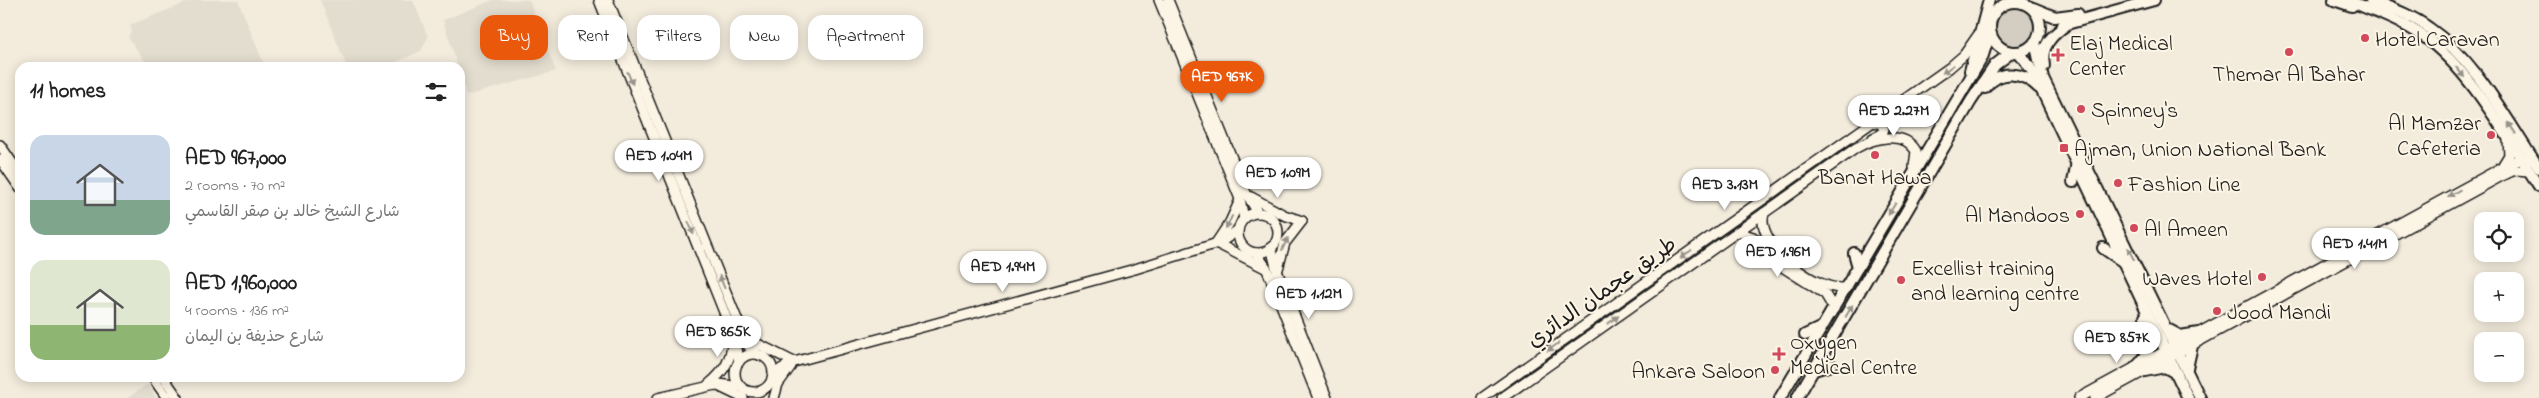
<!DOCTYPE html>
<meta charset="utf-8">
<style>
:root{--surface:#fff;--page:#f6f6f6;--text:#222;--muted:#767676;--accent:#ea580c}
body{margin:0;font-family:"Indie Flower","Playpen Sans Arabic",sans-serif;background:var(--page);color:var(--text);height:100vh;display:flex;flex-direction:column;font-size:19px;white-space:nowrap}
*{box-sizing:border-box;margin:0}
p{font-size:16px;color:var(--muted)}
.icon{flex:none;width:28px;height:28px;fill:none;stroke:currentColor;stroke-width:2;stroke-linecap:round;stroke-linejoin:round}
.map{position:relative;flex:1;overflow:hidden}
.details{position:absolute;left:15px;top:62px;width:450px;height:320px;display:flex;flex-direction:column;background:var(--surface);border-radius:15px;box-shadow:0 2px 12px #0003}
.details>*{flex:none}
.banner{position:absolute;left:480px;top:15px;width:475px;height:45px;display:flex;gap:10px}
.fabs{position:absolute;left:2474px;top:212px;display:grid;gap:10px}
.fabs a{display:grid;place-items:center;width:50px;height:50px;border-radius:10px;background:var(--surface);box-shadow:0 2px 12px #0003;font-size:25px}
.price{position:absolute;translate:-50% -42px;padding:0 11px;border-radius:18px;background:#fff;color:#222;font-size:16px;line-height:32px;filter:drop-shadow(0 1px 2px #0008)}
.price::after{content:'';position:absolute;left:50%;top:30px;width:15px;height:11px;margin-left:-8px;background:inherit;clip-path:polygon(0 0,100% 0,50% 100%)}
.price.active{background:var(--accent);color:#fff}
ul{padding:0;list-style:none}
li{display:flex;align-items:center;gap:15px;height:125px;padding:0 15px}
li span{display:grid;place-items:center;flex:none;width:140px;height:100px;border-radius:15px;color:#555}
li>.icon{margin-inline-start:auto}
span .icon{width:60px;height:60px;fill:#fffc;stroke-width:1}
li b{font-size:21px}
h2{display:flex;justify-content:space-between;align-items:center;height:60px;padding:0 15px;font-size:21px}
.chip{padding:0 18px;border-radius:15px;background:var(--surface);box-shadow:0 2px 12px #0003;font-size:18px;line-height:45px}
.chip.active{background:var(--accent);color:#fff}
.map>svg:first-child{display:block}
.built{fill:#e3ddcf}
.green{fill:#d3cec1;stroke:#78756e}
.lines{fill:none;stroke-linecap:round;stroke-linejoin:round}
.secondary-casing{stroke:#1c1c1c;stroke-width:12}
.primary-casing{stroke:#1c1c1c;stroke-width:14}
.secondary{stroke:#fcf5e5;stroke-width:9}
.primary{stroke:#fcf5e5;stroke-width:10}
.oneway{fill:#97938b}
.poi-dot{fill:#d1495b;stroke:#fcf5e5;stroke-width:2}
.labels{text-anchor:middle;stroke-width:4;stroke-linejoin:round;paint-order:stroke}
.poi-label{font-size:22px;fill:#1c1c1c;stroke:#fcf5e5;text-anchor:start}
.street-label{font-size:22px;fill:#1c1c1c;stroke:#fcf5e5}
</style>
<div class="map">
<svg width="2539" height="398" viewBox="0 0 2539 398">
<rect width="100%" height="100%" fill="#f3ecdd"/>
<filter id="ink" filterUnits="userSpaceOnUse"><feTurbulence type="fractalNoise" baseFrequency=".02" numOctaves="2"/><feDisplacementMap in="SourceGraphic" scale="10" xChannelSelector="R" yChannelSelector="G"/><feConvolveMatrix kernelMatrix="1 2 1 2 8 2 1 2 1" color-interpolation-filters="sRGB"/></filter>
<g filter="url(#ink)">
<g class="built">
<polygon points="193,0 238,0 265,67 149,67 128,37 132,30 130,25"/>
<polygon points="320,0 413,0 428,37 421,51 385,67 347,67"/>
<polygon points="493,0 529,0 556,71 466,96 460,68 458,67 443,20"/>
<polygon points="148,384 156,398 127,398"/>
</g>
<circle class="green" cx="2017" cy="27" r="23"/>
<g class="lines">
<g class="secondary-casing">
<g id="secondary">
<polyline points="599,0 736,342 739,362"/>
<polyline points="608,0 743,334 749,347 759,355"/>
<polyline points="1159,0 1240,199 1244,219"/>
<polyline points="1168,0 1246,193 1258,213"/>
<polyline points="1873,122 1881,124 1884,129 1882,134 1873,138"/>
<polyline points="0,145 20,174"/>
<polyline points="0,159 20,188"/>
<polyline points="1251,197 1284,215 1302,221"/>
<path d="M1764,213C1754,244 1819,295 1847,287"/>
<circle cx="1258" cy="233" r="20"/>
<polyline points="1738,232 1753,237 1784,268 1825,294 1834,309"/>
<polyline points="1216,243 1265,268"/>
<polyline points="1216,243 1230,222 1240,200"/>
<polyline points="1271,247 1277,271 1327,398"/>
<polyline points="1256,253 1266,267 1318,398"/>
<polyline points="1278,269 1285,243 1302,221"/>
<polyline points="748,339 794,362"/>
<circle cx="754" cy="373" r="19"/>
<polyline points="153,378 167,398"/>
<polyline points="164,378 178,398"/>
<polyline points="772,378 781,369 794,362 1135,269 1221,242 1238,230"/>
<path d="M708,385C726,370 731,360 733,337"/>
<polyline points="718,386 743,398"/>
<polyline points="658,398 719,384 740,387"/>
<polyline points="774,398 778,384 791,366"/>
<polyline points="1482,398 1949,68 1964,55 1978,35"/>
<path d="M1502,398L1856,148C1874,138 1904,130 1916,151L1914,167"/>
<polyline points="2079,398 2501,168 2509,155 2508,140"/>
<polyline points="2095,398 2507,173 2516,170 2529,171"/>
</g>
</g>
<g class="primary-casing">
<g id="primary">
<polyline points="2334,0 2352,6"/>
<path d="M2347,0C2373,11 2400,20 2423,36C2470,69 2507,138 2539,186"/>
<path d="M2371,0C2391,8 2411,15 2429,28C2476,60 2507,121 2539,168"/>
<circle cx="2015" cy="27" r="25"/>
<polyline points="2033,8 2055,17 2078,14"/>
<polyline points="2063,25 2154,0"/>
<polyline points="2035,42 2043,78 2200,398"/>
<polyline points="2017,52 2025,60 2034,74 2188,398"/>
<path d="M2044,66C2040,45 2053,34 2069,23"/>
<polyline points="1970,71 1989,0"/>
<path d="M1985,88C2000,68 2023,72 2039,88"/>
<polyline points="2501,168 2520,159 2527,159"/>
<polyline points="2073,182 2077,162"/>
<polyline points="2103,248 2125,263"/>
<polyline points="1854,253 1858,267"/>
<polyline points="2169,330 2180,336 2199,333"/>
<polyline points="1805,335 1822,327"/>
<path d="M2135,368C2154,351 2152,340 2145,317"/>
<polyline points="2187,368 2192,346"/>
<polyline points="1814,370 1831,365"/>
<polyline points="2145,371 2165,367 2177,374"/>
<polyline points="1780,398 1982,58 1990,33"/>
<polyline points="1797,398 1971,101 1995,65 2012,52"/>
</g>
</g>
<use href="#secondary" class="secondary"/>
<use href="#primary" class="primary"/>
</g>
<defs><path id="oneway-solid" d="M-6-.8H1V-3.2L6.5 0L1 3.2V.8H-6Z" transform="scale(1.25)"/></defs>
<g class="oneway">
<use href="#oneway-solid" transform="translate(1948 69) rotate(144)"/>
<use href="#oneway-solid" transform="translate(2460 72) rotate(51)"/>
<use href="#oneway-solid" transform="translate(630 78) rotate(68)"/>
<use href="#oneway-solid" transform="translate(2512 128) rotate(-124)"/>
<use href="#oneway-solid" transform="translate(2454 193) rotate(151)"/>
<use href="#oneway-solid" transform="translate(1892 209) rotate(121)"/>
<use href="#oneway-solid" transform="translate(1229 222) rotate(118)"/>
<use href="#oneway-solid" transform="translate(691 228) rotate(68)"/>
<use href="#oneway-solid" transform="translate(1285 244) rotate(-64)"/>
<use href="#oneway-solid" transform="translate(1686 254) rotate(145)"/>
<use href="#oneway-solid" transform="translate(2131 254) rotate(-117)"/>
<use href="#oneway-solid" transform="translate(722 282) rotate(-112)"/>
<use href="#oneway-solid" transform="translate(1849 311) rotate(-60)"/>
<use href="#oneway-solid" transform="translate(1613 320) rotate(-35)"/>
<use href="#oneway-solid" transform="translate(1553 347) rotate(145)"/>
</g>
</g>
<g class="poi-dot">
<circle cx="2365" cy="38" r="5"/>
<circle cx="2289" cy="52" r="5"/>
<path d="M2055.5 47.5h5v5h5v5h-5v5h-5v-5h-5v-5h5z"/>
<circle cx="2081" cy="109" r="5"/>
<circle cx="2491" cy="135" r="5"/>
<rect x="2059" y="143" width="10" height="10" rx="2.5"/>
<circle cx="1875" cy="155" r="5"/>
<circle cx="2118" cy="183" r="5"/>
<circle cx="2080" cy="214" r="5"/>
<circle cx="2134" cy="228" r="5"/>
<circle cx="2262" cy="277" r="5"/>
<circle cx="1901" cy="280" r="5"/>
<circle cx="2217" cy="311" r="5"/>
<path d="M1776.5 346.5h5v5h5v5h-5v5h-5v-5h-5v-5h5z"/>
<circle cx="1775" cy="370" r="5"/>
</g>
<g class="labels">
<g class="poi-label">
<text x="2375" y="46">Hotel Caravan</text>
<text x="2069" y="50">Elaj Medical<tspan x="2069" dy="25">Center</tspan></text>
<text x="2289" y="81" text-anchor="middle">Themar Al Bahar</text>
<text x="2091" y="117">Spinney's</text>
<text x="2481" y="130" text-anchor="end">Al Mamzar<tspan x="2481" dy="25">Cafeteria</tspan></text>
<text x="2074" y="156">Ajman, Union National Bank</text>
<text x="1875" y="184" text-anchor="middle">Banat Hawa</text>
<text x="2128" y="191">Fashion Line</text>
<text x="2070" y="222" text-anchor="end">Al Mandoos</text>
<text x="2144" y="236">Al Ameen</text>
<text x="1911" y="275">Excellist training<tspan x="1911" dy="25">and learning centre</tspan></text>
<text x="2252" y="285" text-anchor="end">Waves Hotel</text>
<text x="2227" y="319">Jood Mandi</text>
<text x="1790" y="349">Oxygen<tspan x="1790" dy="25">Medical Centre</tspan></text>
<text x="1765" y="378" text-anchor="end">Ankara Saloon</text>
</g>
<g class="street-label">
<text transform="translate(1601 291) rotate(-35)" y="8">طريق عجمان الدائري</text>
</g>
</g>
</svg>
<div class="fabs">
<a><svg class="icon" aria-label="locate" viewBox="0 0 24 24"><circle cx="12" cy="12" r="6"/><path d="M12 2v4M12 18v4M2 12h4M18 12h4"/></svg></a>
<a>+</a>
<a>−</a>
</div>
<b class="price active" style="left:1222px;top:103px">AED 967K</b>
<b class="price" style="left:1894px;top:137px">AED 2.27M</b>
<b class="price" style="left:659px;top:182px">AED 1.04M</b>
<b class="price" style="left:1278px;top:199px">AED 1.09M</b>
<b class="price" style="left:1725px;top:211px">AED 3.13M</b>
<b class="price" style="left:2355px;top:270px">AED 1.41M</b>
<b class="price" style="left:1778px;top:278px">AED 1.96M</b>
<b class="price" style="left:1003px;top:293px">AED 1.94M</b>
<b class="price" style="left:1309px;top:320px">AED 1.12M</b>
<b class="price" style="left:718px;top:358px">AED 865K</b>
<b class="price" style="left:2117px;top:364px">AED 857K</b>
<div class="banner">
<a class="chip active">Buy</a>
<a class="chip">Rent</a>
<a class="chip">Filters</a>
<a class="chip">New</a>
<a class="chip">Apartment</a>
</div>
<section class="details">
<h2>11 homes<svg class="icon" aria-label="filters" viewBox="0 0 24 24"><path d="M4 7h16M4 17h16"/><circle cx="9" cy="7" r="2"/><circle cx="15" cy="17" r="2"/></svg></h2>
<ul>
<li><span style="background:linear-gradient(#c9d6e8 65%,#7fa58c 0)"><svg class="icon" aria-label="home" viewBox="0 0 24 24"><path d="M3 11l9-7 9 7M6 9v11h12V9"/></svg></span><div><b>AED 967,000</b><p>2 rooms · 70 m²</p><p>شارع الشيخ خالد بن صقر القاسمي</p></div></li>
<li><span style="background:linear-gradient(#dfe7d0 65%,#8fb573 0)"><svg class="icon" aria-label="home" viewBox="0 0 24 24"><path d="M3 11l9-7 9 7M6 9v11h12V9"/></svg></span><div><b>AED 1,960,000</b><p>4 rooms · 136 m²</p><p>شارع حذيفة بن اليمان</p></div></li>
</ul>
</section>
</div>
